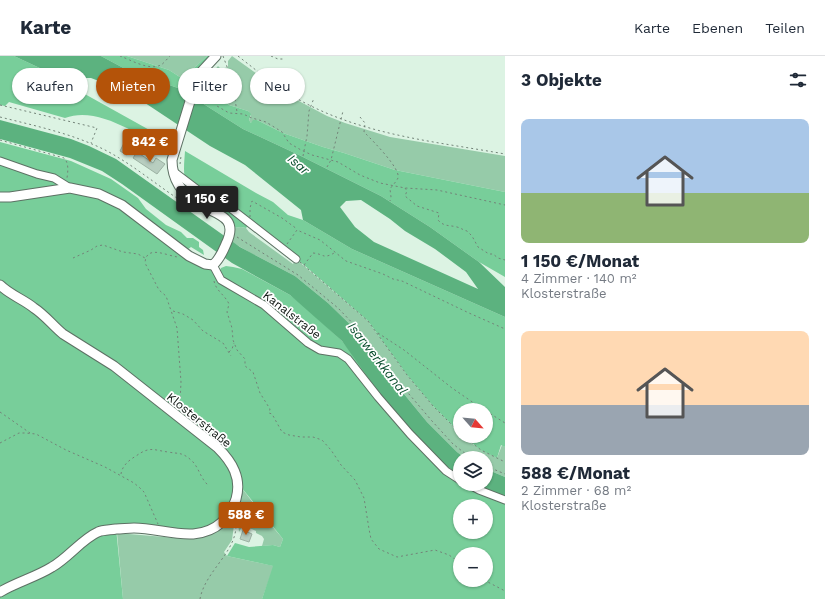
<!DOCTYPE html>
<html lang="de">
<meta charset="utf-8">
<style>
:root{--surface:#fff;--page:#f2f2f3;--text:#1f2937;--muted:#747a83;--line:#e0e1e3;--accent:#b45309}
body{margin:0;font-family:"Work Sans",sans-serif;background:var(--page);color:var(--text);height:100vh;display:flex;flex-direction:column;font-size:15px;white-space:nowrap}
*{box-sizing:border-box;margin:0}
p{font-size:13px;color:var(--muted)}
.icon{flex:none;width:22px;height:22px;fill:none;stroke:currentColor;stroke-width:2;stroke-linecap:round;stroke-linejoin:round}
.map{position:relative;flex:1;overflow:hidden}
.panel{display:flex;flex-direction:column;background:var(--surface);width:320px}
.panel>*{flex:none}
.top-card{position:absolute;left:12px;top:12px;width:380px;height:36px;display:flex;gap:8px}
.needle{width:26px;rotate:117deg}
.tools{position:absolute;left:453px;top:347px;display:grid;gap:8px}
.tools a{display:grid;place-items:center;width:40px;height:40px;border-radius:50%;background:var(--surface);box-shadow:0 1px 3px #0004;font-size:20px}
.price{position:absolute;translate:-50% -34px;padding:0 9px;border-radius:4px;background:var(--accent);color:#fff;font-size:13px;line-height:26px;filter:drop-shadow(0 1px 2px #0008)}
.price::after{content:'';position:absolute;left:50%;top:24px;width:12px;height:9px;margin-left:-6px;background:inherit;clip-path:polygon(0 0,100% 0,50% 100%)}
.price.selected{background:#222;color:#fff}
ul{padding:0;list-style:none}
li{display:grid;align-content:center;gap:8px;height:212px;padding:0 16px}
li span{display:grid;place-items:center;height:124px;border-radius:8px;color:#555}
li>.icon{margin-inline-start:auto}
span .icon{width:72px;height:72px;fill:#fffc;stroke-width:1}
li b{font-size:17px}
h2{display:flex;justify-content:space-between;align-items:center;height:48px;padding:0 16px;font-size:17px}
.tag{padding:0 14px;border-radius:18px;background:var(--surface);box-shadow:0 1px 3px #0004;font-size:14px;line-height:36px}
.tag.selected{background:var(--accent);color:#fff}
header{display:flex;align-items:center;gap:24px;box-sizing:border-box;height:56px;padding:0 20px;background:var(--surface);border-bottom:1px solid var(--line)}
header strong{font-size:19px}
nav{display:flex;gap:22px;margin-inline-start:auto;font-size:14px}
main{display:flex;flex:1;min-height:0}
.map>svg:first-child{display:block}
.green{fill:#96cba9}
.forest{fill:#78ce9a;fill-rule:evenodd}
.water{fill:#5cb27f;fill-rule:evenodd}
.building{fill:#b8cec0;stroke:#9cb2a3}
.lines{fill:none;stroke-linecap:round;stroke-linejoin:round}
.minor-casing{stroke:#5d7164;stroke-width:9}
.major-casing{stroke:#5d7164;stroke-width:11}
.path{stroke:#738378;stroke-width:1;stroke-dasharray:2 3;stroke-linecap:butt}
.minor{stroke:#fff;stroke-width:7}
.major{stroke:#fff;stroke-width:9}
.labels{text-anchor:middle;stroke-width:3.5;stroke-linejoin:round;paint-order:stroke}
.street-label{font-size:12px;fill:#0f1712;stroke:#fff}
.water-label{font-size:13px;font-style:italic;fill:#094e2d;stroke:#fff}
</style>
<header>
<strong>Karte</strong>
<nav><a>Karte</a><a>Ebenen</a><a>Teilen</a></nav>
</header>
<main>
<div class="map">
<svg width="505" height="543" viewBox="0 0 505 543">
<rect width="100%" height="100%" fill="#dcf3e3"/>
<g class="green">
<polygon points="127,0 207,0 193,13 186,25 169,14"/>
<path d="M232,0L282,36L327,60L345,67L390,81L505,100V136L395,114L344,97L323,91L283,77L257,64L251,67L249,64L251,60L248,55L229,49L223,42L207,38L203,43L199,41C202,30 211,18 218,10L221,13L228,11V5Z"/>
<polygon points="241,171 246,172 249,176 293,208 296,203 368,265 407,319 433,350 460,377 460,380 463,380 469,386 497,402 502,389 505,391 505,421 486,413 486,402 465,402 457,396 427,366 381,310 359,277 328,247 295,220 249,196 230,185 234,172"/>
<polygon points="241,431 260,456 283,483 280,491 273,489 262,490 264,483 262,480 256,477 256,475 243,469 239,476 238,466 233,458"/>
<path d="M229,465L234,469L232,484L224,496L227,500L274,510L262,543H123L117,477L188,483C205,482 216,476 229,465Z"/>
</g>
<g class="forest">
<path d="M0,0H14L61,22L65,27L171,86L168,95C140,80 98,49 65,62L9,46L5,50L0,49Z"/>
<polygon points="101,0 127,0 169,14 186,25 193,13 207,0 213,0 188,37 183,37 178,32 131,16"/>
<path d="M212,37L223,42L229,49L248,55L251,58L249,64L251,67L253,64H257L283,77L323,91L344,97L395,114L505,136V221L479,206L430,171L381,140L299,99L243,73L202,47C203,41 206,38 212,37Z"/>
<path d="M0,86L71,105L111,123L138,142L146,153L166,169L181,176L187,182H193L199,186V191L203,194L204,199L191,191L187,194L219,216L221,212L226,210L233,211L242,213L290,239L303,249L342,285L440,405L460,420V428H475L505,441V543H262L273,510L227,500L235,487L249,491L273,489L280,491L283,483L241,431L227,457L204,474L116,472L123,543H0ZM460,450H486V476H460ZM460,498H486V524H460Z"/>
<path d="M185,95L256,137L273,146L288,159L303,164L352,193L505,261V391L501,389L497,402L481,394L463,380H486V354H460V377L433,350L407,319L368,265L304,209L249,168L246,172L241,171L234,172L190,136C182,123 184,110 185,95Z"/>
</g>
<g class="water">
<path d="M14,0H101L131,16L178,32L192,43L202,47L243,73L299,99L381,140L430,171L479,206L505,231V261L352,193L303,164L301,154L245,109L210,90L130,37L91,22H61ZM361,144L390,163L405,175L435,193L466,216L478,233L374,186L355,171L340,151L346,145Z"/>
<polygon points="0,64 71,83 89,90 116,103 240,191 295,220 328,247 359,277 381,310 427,366 457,396 465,402 460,402 460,420 440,405 412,376 384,344 342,285 290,239 232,207 122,128 102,115 70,102 0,83"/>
<polygon points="486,413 505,421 505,441 475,428 486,428"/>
</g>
<g class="building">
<polygon points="125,85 132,89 127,99 120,95"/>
<polygon points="137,96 153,107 156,102 165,108 157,118 133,102"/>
<polygon points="243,474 252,478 249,486 240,483"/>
</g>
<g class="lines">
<g class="minor-casing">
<g id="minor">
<polyline points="0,105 37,118 54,122 70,132"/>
<polyline points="173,115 202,137 229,151 296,203"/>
<polyline points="213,209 221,224 264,249 308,287 320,294 339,297 348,303 378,341 410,378 446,415 460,424"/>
<polyline points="468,428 479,434 505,444"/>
</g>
</g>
<g class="major-casing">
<g id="major">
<path d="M0,141H10L70,132L99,138L122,149L189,200L205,208L213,209C220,203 223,195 226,188C239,161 218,159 200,149C183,139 172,124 172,104L195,29L202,15L216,0"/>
<path d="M0,229C10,239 23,243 34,252C45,259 53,270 63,278L114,310L218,392C232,406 242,422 236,443C233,452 229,460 222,466C197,489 164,472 134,472C128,472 122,473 116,473C111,474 103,474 98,476C82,483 68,502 52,511C36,521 17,526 0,536"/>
</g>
</g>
<g class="path">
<path d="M120,0C131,4 149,15 161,9C164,7 167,3 170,0"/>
<polyline points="223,0 232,24 237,56"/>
<path d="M238,0C261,18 284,37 311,50C372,80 438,86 505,98"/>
<polyline points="271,0 278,3 284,3"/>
<polyline points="212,37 217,43 217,50 229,57 243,58 252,62 266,66 282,76 289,87 301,94 312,99 338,106 360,119 380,127 405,132 437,134 505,149"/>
<polyline points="0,49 97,72 91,87"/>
<path d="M0,61C36,70 74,78 107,95C135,110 159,131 186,148"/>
<path d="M360,61L365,67L364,76L366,78C373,85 401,113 398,122C396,126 392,130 390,133L391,141L390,145"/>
<path d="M0,84L64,102C69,107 68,115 67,122"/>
<polyline points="303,100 307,80 309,55 314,42"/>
<polyline points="180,108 181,100"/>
<polyline points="327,111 331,104 343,55"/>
<path d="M405,132L407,135L405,140L417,150L439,157L438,164C444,171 450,169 457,171C461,172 463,174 467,175L472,180L478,191L489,198H493L498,202L505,204"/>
<polyline points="250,161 250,152 252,145 282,162 297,173"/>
<polyline points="237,181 298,219 338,252 362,277 391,317 432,365 453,388 471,402"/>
<polyline points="287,188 297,174 320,184 346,205 383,218 393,223 402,225 469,257 505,273"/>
<polyline points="73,202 91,194 97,190 103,189 123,196 138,198 145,202"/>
<polyline points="300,206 368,265 407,319 433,350 460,377"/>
<path d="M304,209L313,197C325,198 322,204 336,196"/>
<path d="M214,225C216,235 225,239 229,248L227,256L232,272L233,284L237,294L245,303V310L253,316L260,337L270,353L269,357L272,358L282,376L289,379L301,381H313L322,384L331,394L341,409L355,424L364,442L369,473L371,483L379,493L397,501L435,494L449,499L460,507"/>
<polyline points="173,255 183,258 193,264 203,275 223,287 231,300"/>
<polyline points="378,277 404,294 452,332 484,354"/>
<polyline points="229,296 232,293 234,287"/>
<path d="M177,351L180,346L181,326L177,272L166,240L159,234L145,207C146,188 167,200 178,201"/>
<polyline points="486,355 505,367"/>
<polyline points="0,356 30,377"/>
<polyline points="463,380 481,394 505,406"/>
<polyline points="0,387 19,377 25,377 36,378 66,394 105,411 134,427 140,432 144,436 158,468"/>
<polyline points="486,410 505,418"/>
<path d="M121,418C122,410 129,404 136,400C150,390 153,394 168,396C179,398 182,396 191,404C199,411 200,422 208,429"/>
<polyline points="484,524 505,535"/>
<path d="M200,543C205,515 237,496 236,468L233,464"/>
</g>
<use href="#minor" class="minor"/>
<use href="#major" class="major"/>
</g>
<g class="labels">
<g class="street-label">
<text transform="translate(292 259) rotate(38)" y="4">Kanalstraße</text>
<text transform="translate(199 364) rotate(39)" y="4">Klosterstraße</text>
</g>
<g class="water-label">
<text transform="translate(299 108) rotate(40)" y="5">Isar</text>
<text transform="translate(378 302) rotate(52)" y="5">Isarwerkkanal</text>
</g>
</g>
</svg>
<div class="tools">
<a><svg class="needle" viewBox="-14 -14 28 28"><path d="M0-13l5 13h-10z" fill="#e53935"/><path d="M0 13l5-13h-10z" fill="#747a83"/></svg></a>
<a><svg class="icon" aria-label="layers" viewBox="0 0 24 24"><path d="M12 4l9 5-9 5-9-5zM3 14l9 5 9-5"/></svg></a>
<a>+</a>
<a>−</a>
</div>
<b class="price" style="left:150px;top:107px">842 €</b>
<b class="price selected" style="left:207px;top:164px">1 150 €</b>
<b class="price" style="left:246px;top:480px">588 €</b>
<div class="top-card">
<a class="tag">Kaufen</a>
<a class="tag selected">Mieten</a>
<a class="tag">Filter</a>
<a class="tag">Neu</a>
</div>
</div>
<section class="panel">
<h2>3 Objekte<svg class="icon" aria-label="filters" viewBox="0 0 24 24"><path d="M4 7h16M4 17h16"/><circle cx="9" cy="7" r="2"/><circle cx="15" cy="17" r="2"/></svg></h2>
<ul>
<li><span style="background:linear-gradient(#a9c7e8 60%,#8fb573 0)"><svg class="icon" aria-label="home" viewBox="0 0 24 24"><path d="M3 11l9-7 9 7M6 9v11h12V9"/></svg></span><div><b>1 150 €/Monat</b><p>4 Zimmer · 140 m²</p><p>Klosterstraße</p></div></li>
<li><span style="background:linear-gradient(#ffd9b3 60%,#9aa5b1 0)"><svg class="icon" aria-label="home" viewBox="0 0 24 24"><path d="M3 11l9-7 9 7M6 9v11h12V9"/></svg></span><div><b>588 €/Monat</b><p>2 Zimmer · 68 m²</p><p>Klosterstraße</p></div></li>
</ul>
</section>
</main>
